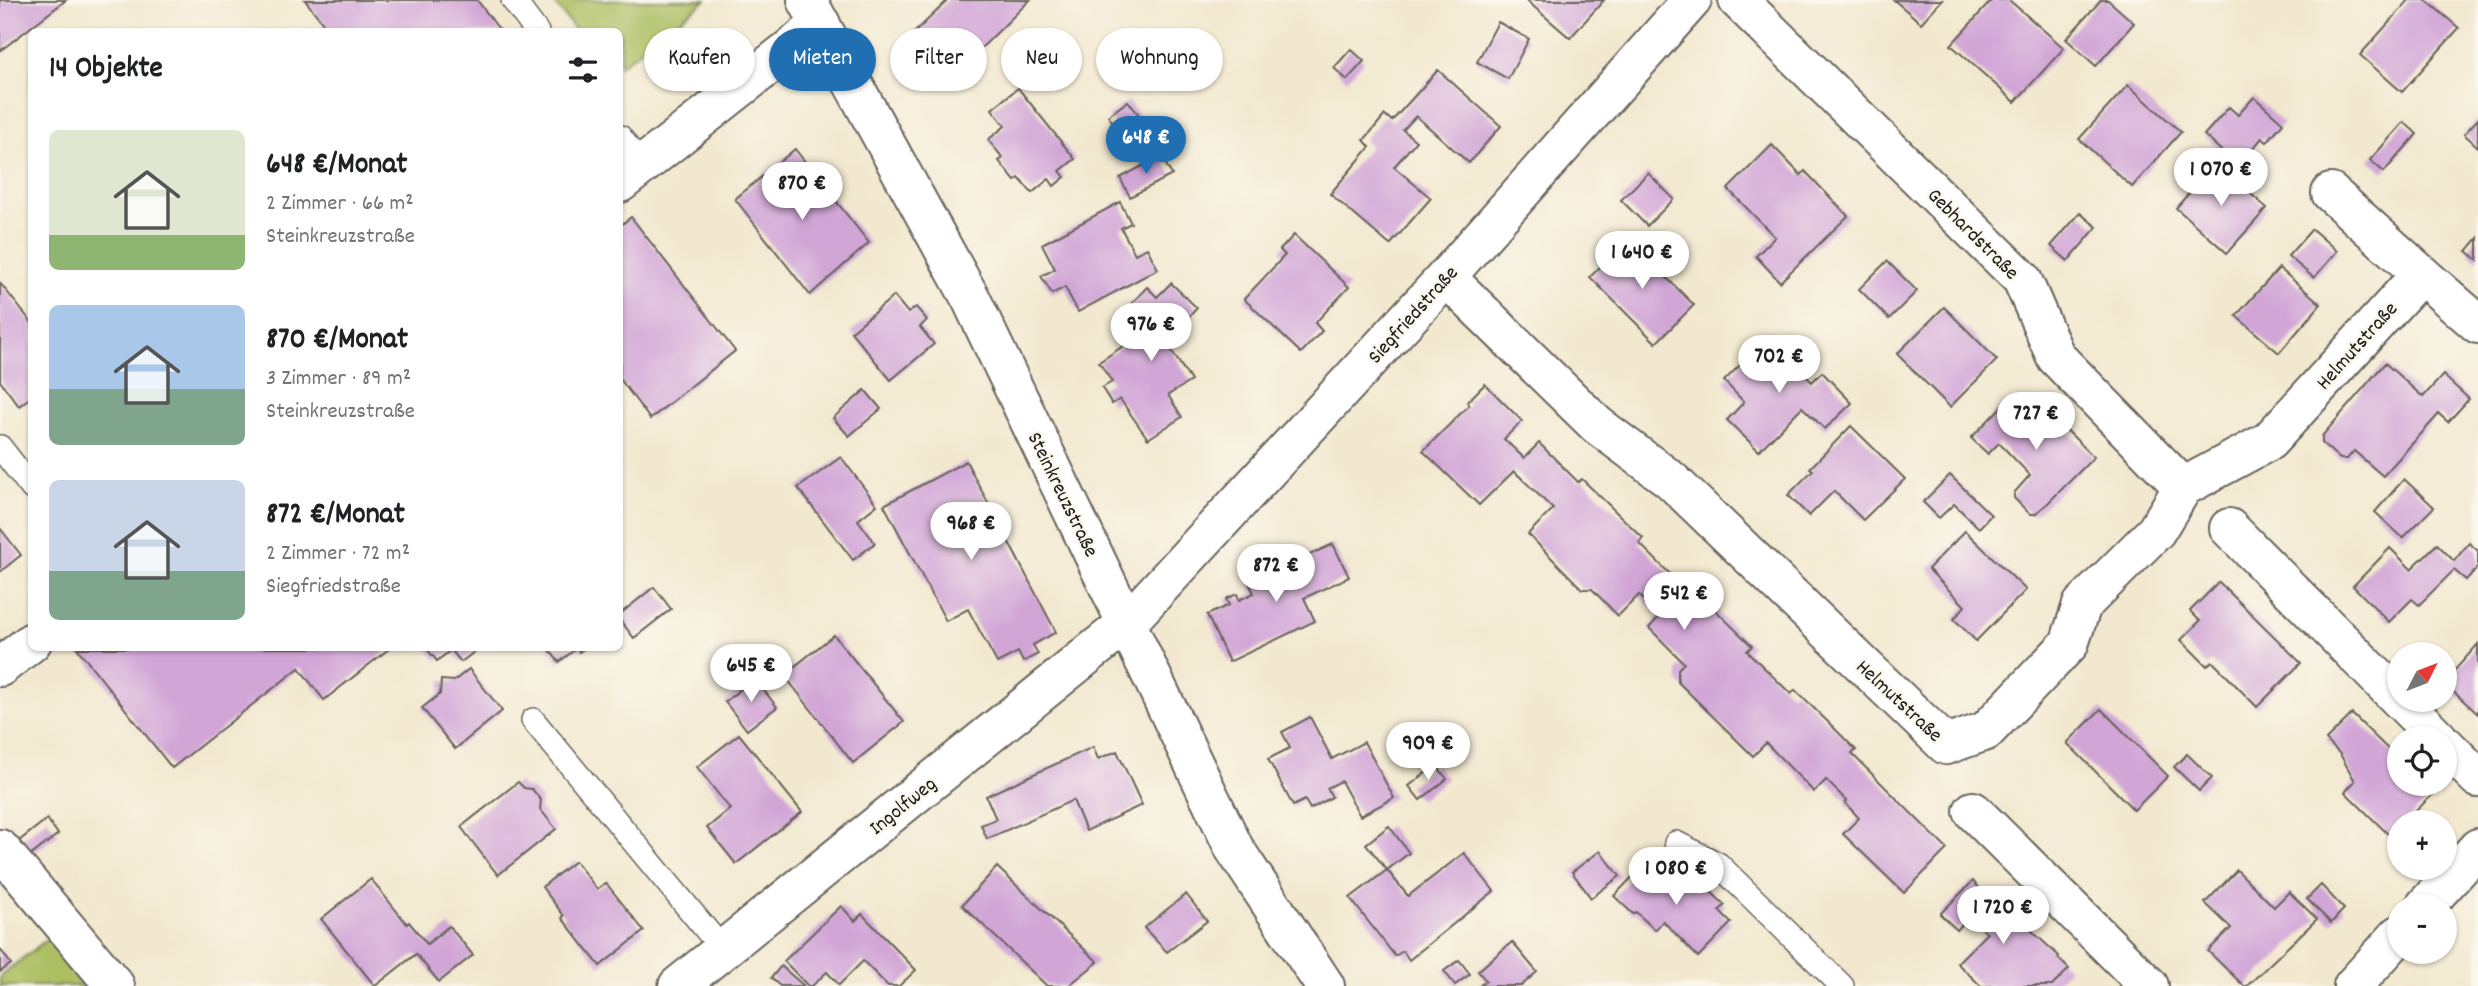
<!DOCTYPE html>
<html lang="de">
<meta charset="utf-8">
<style>
:root{--surface:#fff;--page:#f6f6f6;--text:#202124;--muted:#757577;--accent:#1f6fb2}
body{margin:0;font-family:Dekko,sans-serif;background:var(--page);color:var(--text);height:100vh;display:flex;flex-direction:column;font-size:26px;white-space:nowrap}
*{box-sizing:border-box;margin:0}
p{font-size:23px;color:var(--muted)}
.icon{flex:none;width:38px;height:38px;fill:none;stroke:currentColor;stroke-width:2;stroke-linecap:round;stroke-linejoin:round}
.map{position:relative;flex:1;overflow:hidden}
.drawer{position:absolute;left:28px;top:28px;width:595px;height:623px;display:flex;flex-direction:column;background:var(--surface);border-radius:10px;box-shadow:0 2px 5px #0004}
.drawer>*{flex:none}
.hud{position:absolute;left:644px;top:28px;width:665px;height:63px;display:flex;gap:14px}
.needle{width:46px;rotate:48deg}
.fabs{position:absolute;left:2387px;top:642px;display:grid;gap:14px}
.fabs a{display:grid;place-items:center;width:70px;height:70px;border-radius:50%;background:var(--surface);box-shadow:0 2px 5px #0004;font-size:35px}
.price{position:absolute;translate:-50% -60px;padding:0 16px;border-radius:24px;background:#fff;color:#222;font-size:23px;line-height:46px;filter:drop-shadow(0 2px 4px #0008)}
.price::after{content:'';position:absolute;left:50%;top:42px;width:21px;height:16px;margin-left:-10px;background:inherit;clip-path:polygon(0 0,100% 0,50% 100%)}
.price.selected{background:var(--accent);color:#fff}
ul{padding:0;list-style:none}
li{display:flex;align-items:center;gap:21px;height:175px;padding:0 21px}
li span{display:grid;place-items:center;flex:none;width:196px;height:140px;border-radius:10px;color:#555}
li>.icon{margin-inline-start:auto}
span .icon{width:84px;height:84px;fill:#fffc;stroke-width:1}
li b{font-size:30px}
h2{display:flex;justify-content:space-between;align-items:center;height:84px;padding:0 21px;font-size:30px}
.chip{padding:0 24px;border-radius:32px;background:var(--surface);box-shadow:0 2px 5px #0004;font-size:24px;line-height:63px}
.chip.selected{background:var(--accent);color:#fff}
.map>svg:first-child{display:block}
.green{fill:#adbf63;stroke:#646e40;stroke-width:2}
.building{fill:#d1a6d7}
.lines{fill:none;stroke-linecap:round;stroke-linejoin:round}
.service-casing{stroke:#67635b;stroke-width:26}
.minor-casing{stroke:#67635b;stroke-width:42}
.service{stroke:#fff;stroke-width:23}
.minor{stroke:#fff;stroke-width:38}
.labels{text-anchor:middle;stroke-width:5;stroke-linejoin:round;paint-order:stroke}
.street-label{font-size:21px;fill:#1c1c1c;stroke:#fbf7ec}
</style>
<div class="map">
<svg width="2478" height="986" viewBox="0 0 2478 986">
<rect width="100%" height="100%" fill="#fbf7ec"/>
<filter id="ink" filterUnits="userSpaceOnUse"><feTurbulence type="fractalNoise" baseFrequency=".0143" numOctaves="2"/><feDisplacementMap in="SourceGraphic" scale="14" xChannelSelector="R" yChannelSelector="G"/><feConvolveMatrix kernelMatrix="1 2 1 2 8 2 1 2 1" color-interpolation-filters="sRGB"/></filter>
<filter id="wash" filterUnits="userSpaceOnUse"><feTurbulence type="fractalNoise" baseFrequency=".00686" numOctaves="4" result="noise"/><feDisplacementMap in="SourceGraphic" scale="28" xChannelSelector="R" yChannelSelector="G"/><feGaussianBlur stdDeviation="1.57" result="paint"/><feColorMatrix in="noise" values="0 0 0 0 0 0 0 0 0 0 0 0 0 0 0 0 0 1.4 0 .05"/><feComposite in="paint" operator="in"/></filter>
<g filter="url(#wash)">
<rect width="100%" height="100%" fill="#f2e8cf"/>
<g class="green">
<polygon points="552,0 706,0 620,66 620,32 576,31"/>
<polygon points="49,938 87,986 0,986 0,976"/>
</g>
<g id="blocks">
<g class="building">
<polygon points="0,0 66,0 0,51"/>
<polygon points="305,0 477,0 501,32 330,32"/>
<polygon points="948,0 1030,0 954,75 913,34"/>
<polygon points="1526,0 1604,0 1570,38"/>
<polygon points="1894,0 1942,0 1921,23"/>
<polygon points="1992,0 2009,0 2064,48 2015,102 1951,45"/>
<polygon points="2101,0 2108,0 2134,23 2096,66 2066,39"/>
<polygon points="2409,0 2426,0 2459,28 2402,92 2360,55"/>
<polygon points="1498,22 1529,39 1508,79 1477,62"/>
<polygon points="1351,49 1364,61 1347,80 1334,68"/>
<polygon points="1438,70 1501,126 1469,163 1416,116 1403,130 1416,141 1394,167 1431,198 1390,245 1330,194 1370,147 1364,140 1385,115 1392,121"/>
<polygon points="2128,85 2181,132 2132,187 2079,139"/>
<polygon points="1018,88 1075,159 1060,171 1065,177 1054,186 1049,179 1032,193 1019,178 1015,181 999,161 1003,158 988,140 1005,126 992,109"/>
<polygon points="2254,97 2283,123 2267,142 2262,138 2238,166 2204,135 2229,107 2238,115"/>
<polygon points="1128,101 1139,115 1119,130 1108,116"/>
<polygon points="2478,119 2478,147 2464,134"/>
<polygon points="2404,122 2417,134 2384,172 2370,160"/>
<polygon points="1772,145 1801,175 1805,171 1848,216 1780,282 1756,256 1775,237 1728,189"/>
<polygon points="795,149 869,243 810,295 735,199"/>
<polygon points="1161,156 1172,175 1130,197 1120,178"/>
<polygon points="2215,163 2267,208 2227,253 2176,208"/>
<polygon points="1648,173 1674,199 1647,226 1621,200"/>
<polygon points="1120,202 1131,223 1121,228 1135,254 1147,248 1158,269 1078,312 1065,287 1052,294 1041,276 1055,269 1042,244"/>
<polygon points="2080,213 2097,227 2068,261 2051,246"/>
<polygon points="631,217 735,351 650,419 620,379 620,226"/>
<polygon points="2312,229 2337,251 2314,278 2288,256"/>
<polygon points="1294,235 1349,287 1315,323 1322,331 1301,353 1244,299 1285,255 1280,250"/>
<polygon points="2478,238 2478,260 2467,251"/>
<polygon points="1628,239 1694,305 1656,343 1590,277"/>
<polygon points="1887,261 1917,291 1889,319 1859,289"/>
<polygon points="2279,268 2321,304 2279,353 2236,316"/>
<polygon points="0,283 32,323 32,396 19,406 0,381"/>
<polygon points="1171,283 1197,308 1166,342 1191,381 1168,395 1182,417 1148,439 1120,399 1112,404 1102,388 1112,382 1099,362 1155,325 1132,303 1147,287 1157,297"/>
<polygon points="894,296 908,313 916,307 927,320 920,327 934,344 891,380 851,332"/>
<polygon points="1944,307 1997,360 1950,407 1897,354"/>
<polygon points="1767,338 1812,382 1822,372 1852,403 1825,429 1802,407 1759,451 1727,420 1744,402 1724,381"/>
<polygon points="2385,363 2423,397 2443,375 2469,399 2448,422 2439,414 2383,476 2354,451 2347,459 2340,459 2322,443 2322,436"/>
<polygon points="1485,384 1522,421 1504,439 1524,458 1539,443 1578,482 1582,479 1643,538 1639,543 1686,590 1691,586 1752,646 1747,651 1791,694 1795,690 1826,720 1856,750 1852,754 1947,849 1904,893 1843,834 1859,818 1845,803 1847,801 1826,780 1814,792 1766,743 1753,756 1678,682 1678,669 1684,663 1649,628 1660,616 1639,595 1618,616 1592,589 1582,589 1528,534 1553,509 1514,471 1479,505 1423,451 1469,405 1467,402"/>
<polygon points="865,390 881,409 849,436 833,418"/>
<polygon points="2038,402 2094,457 2047,504 2035,514 2030,514 2014,498 2014,493 2030,475 1999,443 1988,454 1971,438 2005,403 2021,419"/>
<polygon points="1851,426 1905,479 1863,520 1834,491 1809,516 1788,495 1813,470 1810,468"/>
<polygon points="841,457 877,505 858,520 875,543 853,560 798,488"/>
<polygon points="966,461 1056,632 1033,645 1038,654 1023,662 1018,652 997,663 968,609 946,621 884,505"/>
<polygon points="1950,475 1991,515 1979,528 1954,504 1939,518 1923,502"/>
<polygon points="2404,479 2434,507 2403,538 2375,512"/>
<polygon points="0,528 21,555 0,572"/>
<polygon points="1965,531 2026,590 1976,641 1954,619 1965,606 1928,569"/>
<polygon points="2469,543 2478,551 2478,567 2466,580 2454,570 2419,605 2412,599 2389,622 2353,586 2390,548 2411,569 2437,544 2454,561"/>
<polygon points="1333,544 1349,577 1304,598 1315,621 1229,662 1207,615 1229,605 1226,599 1237,594 1239,600 1254,593 1249,583"/>
<polygon points="2219,582 2301,663 2257,707 2212,661 2207,666 2181,640 2200,621 2190,611"/>
<polygon points="654,587 671,609 634,638 620,620 620,614"/>
<polygon points="834,635 904,722 853,763 784,675"/>
<polygon points="2478,644 2478,714 2445,684 2445,681"/>
<polygon points="77,648 390,648 324,700 299,668 172,768"/>
<polygon points="426,648 476,648 478,649 461,662 451,650 437,661"/>
<polygon points="548,648 585,648 579,652 577,648 559,662"/>
<polygon points="469,669 502,711 455,749 422,708 440,694 441,680 454,681"/>
<polygon points="754,678 777,707 747,730 725,702"/>
<polygon points="2101,709 2168,776 2134,810 2067,743"/>
<polygon points="2352,714 2399,760 2399,784 2423,784 2433,794 2405,822 2399,822 2399,828 2391,837 2345,792 2355,781 2340,754 2326,740"/>
<polygon points="1310,717 1332,759 1364,742 1394,798 1360,816 1341,781 1327,788 1332,797 1310,809 1305,800 1293,806 1268,759 1290,748 1282,732"/>
<polygon points="739,734 802,812 736,864 707,828 730,809 697,767"/>
<polygon points="1093,747 1098,759 1117,751 1142,805 1086,831 1073,800 987,839 981,825 996,819 986,796"/>
<polygon points="2187,754 2212,778 2199,791 2174,767"/>
<polygon points="1436,765 1447,779 1420,800 1409,786"/>
<polygon points="518,782 524,788 532,789 541,800 540,809 556,829 498,875 461,827"/>
<polygon points="47,819 58,834 30,856 19,841"/>
<polygon points="1389,826 1409,853 1387,870 1366,844"/>
<polygon points="1600,851 1620,876 1591,898 1572,872"/>
<polygon points="1464,853 1494,891 1409,960 1403,951 1395,956 1350,898 1387,870 1408,896"/>
<polygon points="575,861 597,889 606,883 644,931 600,966 562,918 564,916 542,887"/>
<polygon points="997,867 1098,962 1068,986 1047,986 962,905"/>
<polygon points="1642,867 1660,883 1675,868 1693,885 1698,880 1725,905 1719,911 1731,923 1698,957 1663,921 1655,930 1636,912 1633,914 1614,896"/>
<polygon points="2237,870 2274,907 2289,892 2317,919 2247,986 2244,986 2208,951 2231,928 2205,903"/>
<polygon points="371,879 407,924 409,922 427,944 449,926 473,955 439,982 416,954 375,986 321,919"/>
<polygon points="1973,881 2003,916 2009,910 2059,956 2058,958 2069,969 2052,986 1981,986 1957,963 1987,933 1970,916 1957,930 1940,914"/>
<polygon points="2321,885 2344,909 2331,923 2307,899"/>
<polygon points="1186,894 1207,921 1167,952 1144,928"/>
<polygon points="841,906 855,921 862,914 916,970 899,986 888,986 863,961 839,985 827,972 812,986 808,986 784,961"/>
<polygon points="1512,942 1537,972 1521,986 1479,986 1486,981 1478,971"/>
<polygon points="0,949 11,964 0,972"/>
<polygon points="1459,960 1470,974 1455,985 1444,971"/>
<polygon points="781,966 804,986 780,986 771,978"/>
</g>
</g>
</g>
<g filter="url(#ink)">
<use href="#blocks" fill-opacity="0" stroke="#67635b" stroke-width="2"/>
<g class="lines">
<g class="service-casing">
<g id="service">
<polyline points="513,0 537,32"/>
<polyline points="620,137 642,166"/>
<polyline points="0,447 32,488"/>
<polyline points="533,720 723,950"/>
<polyline points="1676,843 1718,864 1842,986"/>
</g>
</g>
<g class="minor-casing">
<g id="minor">
<polyline points="807,0 971,299 1234,848 1325,986"/>
<polyline points="1738,0 2022,279 2056,357 2183,487"/>
<polyline points="620,183 821,24"/>
<polyline points="2421,274 2478,324"/>
<polyline points="1446,277 1597,425 1671,480 1946,745 1986,731 2069,644 2082,605 2156,531 2183,487 2269,441 2421,274 2331,193"/>
<polyline points="2229,528 2399,699"/>
<polyline points="0,667 32,642"/>
<polyline points="2400,700 2438,738"/>
<polyline points="2445,745 2478,778"/>
<polyline points="1973,811 2149,986"/>
<polyline points="0,849 115,986"/>
<polyline points="2425,906 2478,848"/>
<polyline points="678,986 1126,624 1446,277 1692,0"/>
<polyline points="2353,986 2399,935"/>
</g>
</g>
<use href="#service" class="service"/>
<use href="#minor" class="minor"/>
</g>
</g>
<g class="labels">
<g class="street-label">
<text transform="translate(1974 233) rotate(45)" y="7">Gebhardstraße</text>
<text transform="translate(1412 314) rotate(-48)" y="7">Siegfriedstraße</text>
<text transform="translate(2356 345) rotate(-48)" y="7">Helmutstraße</text>
<text transform="translate(1064 494) rotate(64)" y="7">Steinkreuzstraße</text>
<text transform="translate(1900 700) rotate(43)" y="7">Helmutstraße</text>
<text transform="translate(902 805) rotate(-39)" y="7">Ingolfweg</text>
</g>
</g>
</svg>
<div class="fabs">
<a><svg class="needle" viewBox="-14 -14 28 28"><path d="M0-13l5 13h-10z" fill="#e53935"/><path d="M0 13l5-13h-10z" fill="#757577"/></svg></a>
<a><svg class="icon" aria-label="locate" viewBox="0 0 24 24"><circle cx="12" cy="12" r="6"/><path d="M12 2v4M12 18v4M2 12h4M18 12h4"/></svg></a>
<a>+</a>
<a>−</a>
</div>
<b class="price selected" style="left:1146px;top:176px">648 €</b>
<b class="price" style="left:2221px;top:208px">1 070 €</b>
<b class="price" style="left:802px;top:222px">870 €</b>
<b class="price" style="left:1642px;top:291px">1 640 €</b>
<b class="price" style="left:1151px;top:363px">976 €</b>
<b class="price" style="left:1779px;top:395px">702 €</b>
<b class="price" style="left:2036px;top:452px">727 €</b>
<b class="price" style="left:971px;top:562px">968 €</b>
<b class="price" style="left:1276px;top:604px">872 €</b>
<b class="price" style="left:1684px;top:632px">542 €</b>
<b class="price" style="left:751px;top:704px">645 €</b>
<b class="price" style="left:1428px;top:782px">909 €</b>
<b class="price" style="left:1676px;top:907px">1 080 €</b>
<b class="price" style="left:2003px;top:946px">1 720 €</b>
<div class="hud">
<a class="chip">Kaufen</a>
<a class="chip selected">Mieten</a>
<a class="chip">Filter</a>
<a class="chip">Neu</a>
<a class="chip">Wohnung</a>
</div>
<section class="drawer">
<h2>14 Objekte<svg class="icon" aria-label="filters" viewBox="0 0 24 24"><path d="M4 7h16M4 17h16"/><circle cx="9" cy="7" r="2"/><circle cx="15" cy="17" r="2"/></svg></h2>
<ul>
<li><span style="background:linear-gradient(#dfe7d0 75%,#8fb573 0)"><svg class="icon" aria-label="home" viewBox="0 0 24 24"><path d="M3 11l9-7 9 7M6 9v11h12V9"/></svg></span><div><b>648 €/Monat</b><p>2 Zimmer · 66 m²</p><p>Steinkreuzstraße</p></div></li>
<li><span style="background:linear-gradient(#a9c7e8 60%,#7fa58c 0)"><svg class="icon" aria-label="home" viewBox="0 0 24 24"><path d="M3 11l9-7 9 7M6 9v11h12V9"/></svg></span><div><b>870 €/Monat</b><p>3 Zimmer · 89 m²</p><p>Steinkreuzstraße</p></div></li>
<li><span style="background:linear-gradient(#c9d6e8 65%,#7fa58c 0)"><svg class="icon" aria-label="home" viewBox="0 0 24 24"><path d="M3 11l9-7 9 7M6 9v11h12V9"/></svg></span><div><b>872 €/Monat</b><p>2 Zimmer · 72 m²</p><p>Siegfriedstraße</p></div></li>
</ul>
</section>
</div>
